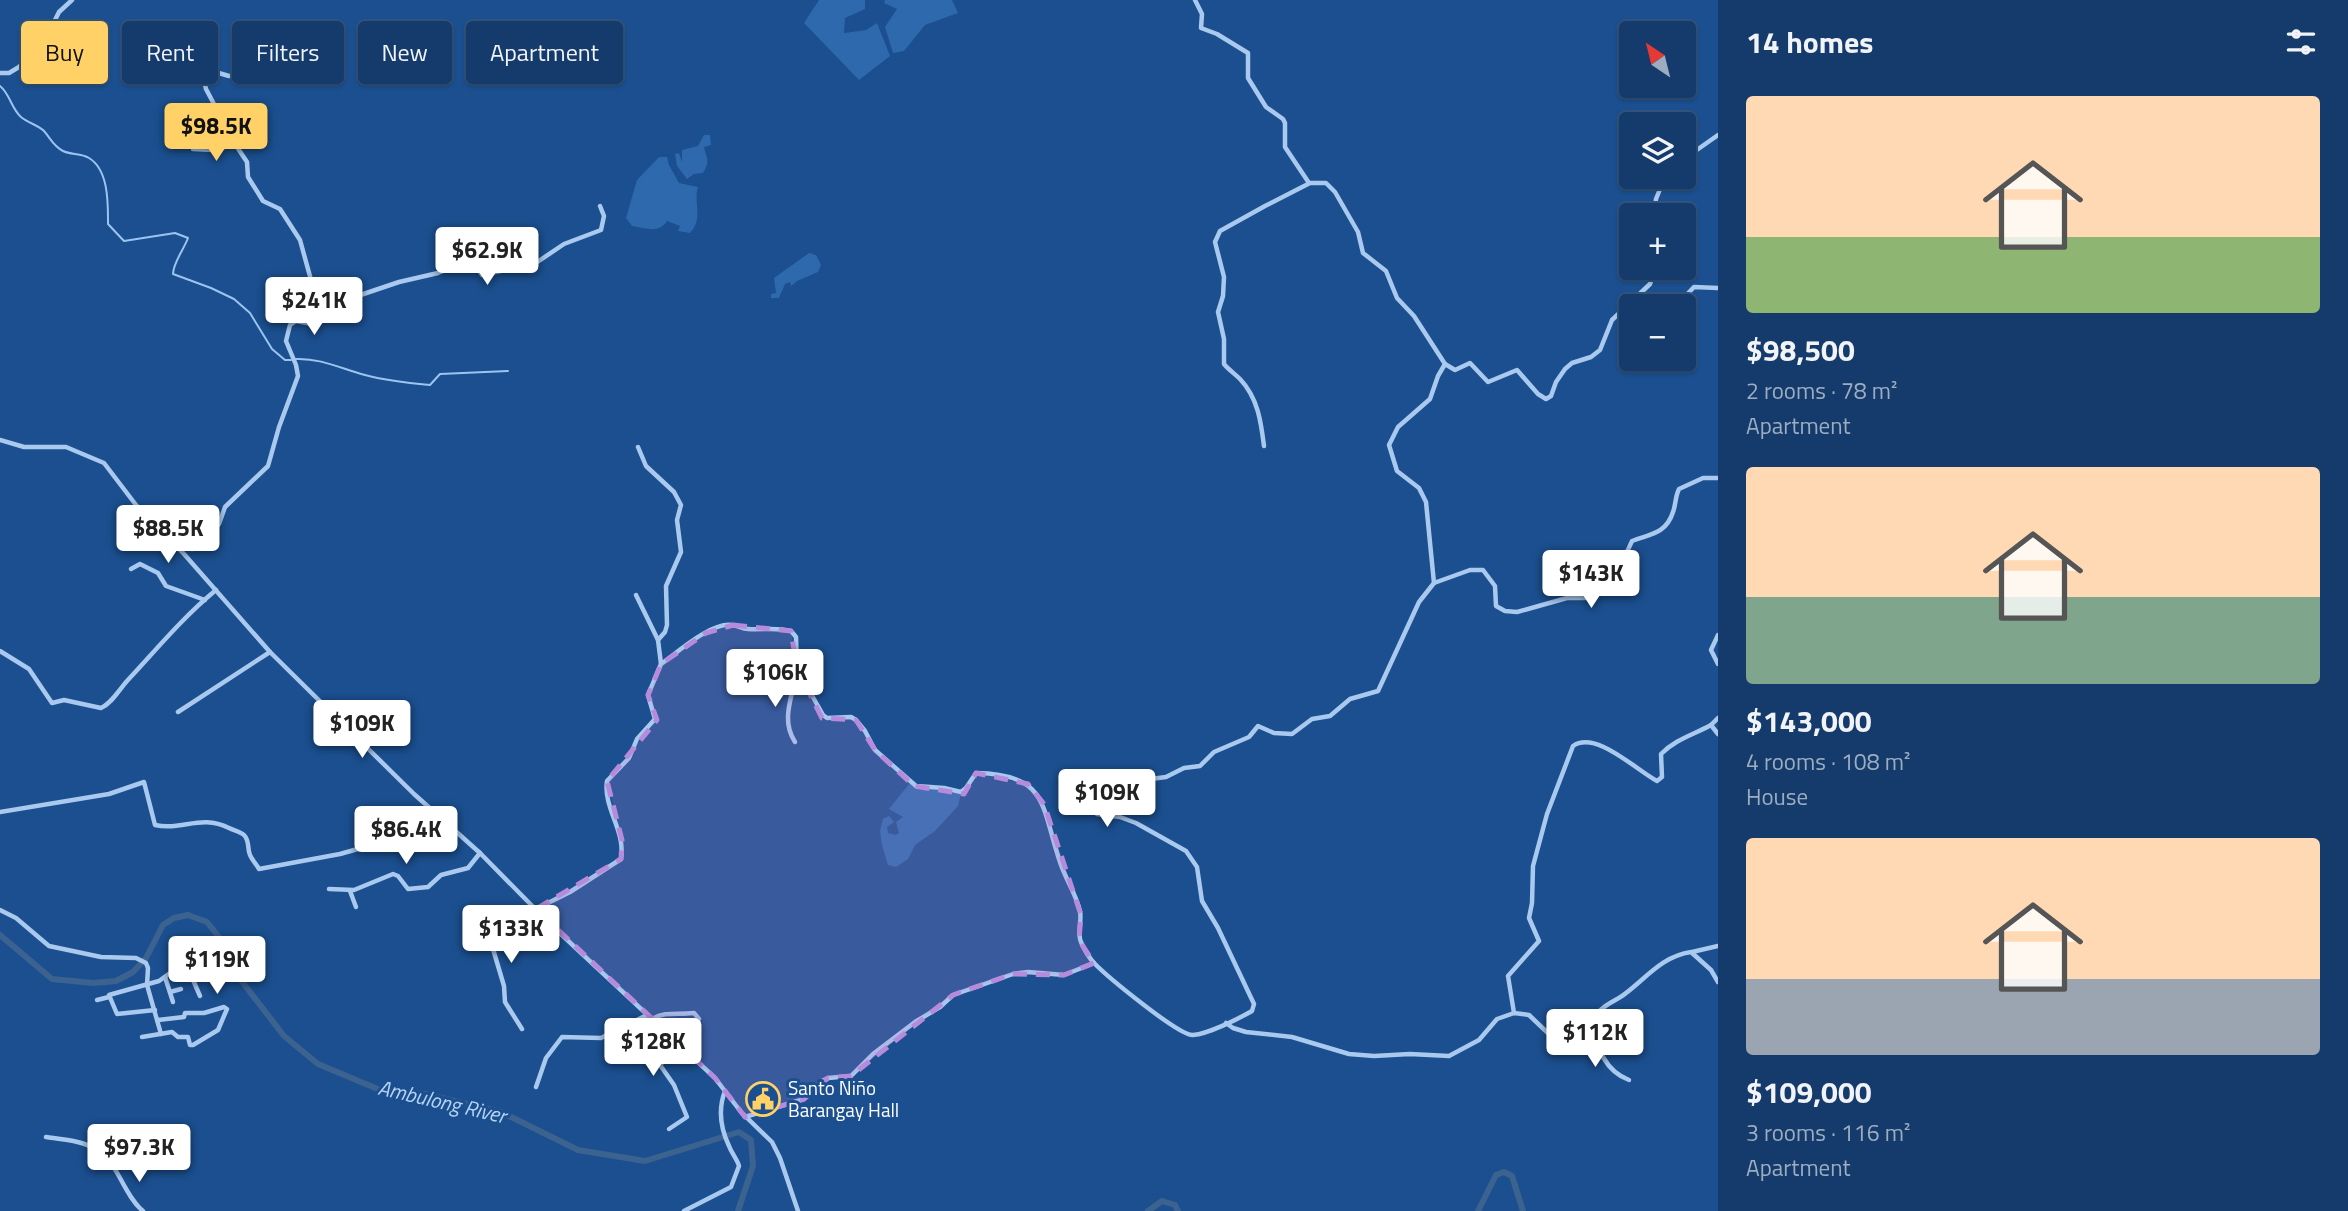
<!DOCTYPE html>
<meta charset="utf-8">
<style>
:root{--surface:#143b6b;--page:#214673;--text:#f1f3f6;--muted:#9dadc1;--line:#33557e;--accent:#ffd166}
body{margin:0;font-family:"Titillium Web",sans-serif;background:var(--page);color:var(--text);height:100vh;display:flex;flex-direction:column;font-size:26px;white-space:nowrap}
*{box-sizing:border-box;margin:0}
p{font-size:23px;color:var(--muted)}
.icon{flex:none;width:38px;height:38px;fill:none;stroke:currentColor;stroke-width:2;stroke-linecap:round;stroke-linejoin:round}
.map{position:relative;flex:1;overflow:hidden}
.details{display:flex;flex-direction:column;background:var(--surface);width:630px}
.details>*{flex:none}
.guide{position:absolute;left:21px;top:21px;width:665px;height:63px;display:flex;gap:14px}
.needle{width:46px;rotate:325deg}
.tools{position:absolute;left:1619px;top:21px;display:grid;gap:14px}
.tools a{display:grid;place-items:center;width:77px;height:77px;border-radius:7px;background:var(--surface);box-shadow:0 2px 5px #0004,0 0 0 2px var(--line);font-size:35px}
.price{position:absolute;translate:-50% -60px;padding:0 16px;border-radius:7px;background:#fff;color:#222;font-size:23px;line-height:46px;filter:drop-shadow(0 2px 4px #0008)}
.price::after{content:'';position:absolute;left:50%;top:42px;width:21px;height:16px;margin-left:-10px;background:inherit;clip-path:polygon(0 0,100% 0,50% 100%)}
.price.on{background:var(--accent);color:#111}
ul{padding:0;list-style:none}
li{display:grid;align-content:center;gap:14px;height:371px;padding:0 28px}
li span{display:grid;place-items:center;height:217px;border-radius:7px;color:#555}
li>.icon{margin-inline-start:auto}
span .icon{width:126px;height:126px;fill:#fffc;stroke-width:1}
li b{font-size:30px}
h2{display:flex;justify-content:space-between;align-items:center;height:84px;padding:0 28px;font-size:30px}
.chip{padding:0 24px;border-radius:7px;background:var(--surface);box-shadow:0 2px 5px #0004,0 0 0 2px var(--line);font-size:24px;line-height:63px}
.chip.on{background:var(--accent);color:#111}
main{display:flex;flex:1;min-height:0}
.map>svg:first-child{display:block}
.green{fill:#2e69ad}
.lines{fill:none;stroke-linecap:round;stroke-linejoin:round}
.stream{stroke:#9cc4f0;stroke-width:2}
.river{stroke:#3c6290;stroke-width:6}
.minor{stroke:#a9c9ee;stroke-width:4.5}
.marked{fill:#b68bdc;fill-opacity:0.2;stroke:#b68bdc;stroke-width:5;stroke-dasharray:14 9;stroke-linejoin:round}
.labels{text-anchor:middle;stroke-width:6;stroke-linejoin:round;paint-order:stroke}
.poi-label{font-size:19px;fill:#fff;stroke:#1b4f8f;text-anchor:start}
.water-label{font-size:21px;font-style:italic;fill:#b5d3f5;stroke:#1b4f8f}
</style>
<main>
<div class="map">
<svg width="1718" height="1211" viewBox="0 0 1718 1211">
<rect width="100%" height="100%" fill="#1b4f8f"/>
<g class="green">
<polygon points="819,0 865,0 865,9 845,18 844,33 866,30 877,23 890,56 859,80 804,23"/>
<polygon points="885,0 952,0 958,13 925,25 904,51 893,53 885,27 897,9 884,3"/>
<path d="M704,135H710L711,145L704,147C706,158 711,160 703,173L694,174L687,179L677,166L675,154L679,153L682,162V150L698,146Z"/>
<path d="M659,157H667L669,165L679,183L698,187C693,202 704,219 690,233L678,231L680,226L667,221C659,234 645,228 632,226L626,218L637,180Z"/>
<polygon points="809,253 816,255 821,265 818,272 797,281 791,286 790,282 785,284 779,298 771,298 771,294 776,293 774,278"/>
<polygon points="910,783 961,793 958,806 935,831 915,845 908,859 896,867 888,865 882,845 880,831 883,819 889,816 894,822 887,827 888,833 896,835 899,833 896,822 903,817 889,809"/>
</g>
<g class="lines">
<g class="stream">
<path d="M0,86C10,94 11,108 21,117C28,123 38,125 44,131C51,139 53,146 63,151C71,155 81,153 89,158C109,170 108,204 108,224L124,241L175,233L188,238C184,249 173,263 173,274L211,288L234,299L250,313L272,349L285,360H291"/>
<path d="M296,359C321,358 342,369 365,375C387,381 408,383 430,385L440,374L508,371"/>
</g>
<g class="river">
<polyline points="0,935 52,979 93,983 116,981 133,972 146,958 163,925 174,918 188,915 207,922 219,937 240,979 284,1036 318,1064 380,1090 425,1094 501,1112 578,1150 645,1161 739,1132 751,1140 753,1166 738,1211"/>
<polyline points="1148,1211 1162,1201 1175,1205 1178,1211"/>
<polyline points="1478,1211 1496,1175 1504,1172 1512,1176 1523,1211"/>
</g>
<g class="minor">
<polyline points="1195,0 1202,14 1201,28 1217,34 1248,53 1248,78 1266,107 1283,119 1285,123 1285,147 1309,183"/>
<polyline points="0,73 9,73 19,67 48,34 59,12 72,0"/>
<polyline points="234,142 254,135"/>
<polyline points="193,149 214,150 235,144"/>
<polyline points="1684,159 1718,135"/>
<polyline points="1654,215 1656,199 1665,177"/>
<polyline points="1631,303 1642,306"/>
<polyline points="1676,306 1694,287 1718,288"/>
<polyline points="319,309 399,282 438,273 469,260 472,261 482,275 510,269 527,269 564,244 601,230 604,216 600,206"/>
<polyline points="0,440 24,447 66,447 104,463 136,505 184,554 270,652 414,794 480,853 548,922 715,1078 741,1112 772,1142 780,1158 798,1211"/>
<path d="M1264,446C1261,422 1258,398 1240,379C1235,374 1229,370 1224,364V339L1218,312L1223,296L1224,277L1215,242L1220,231L1265,206L1310,183H1326L1335,192L1358,232L1363,253L1386,271L1397,298L1414,316L1445,364L1455,370L1470,363L1488,382L1517,370L1538,394L1546,399L1551,396L1556,382L1565,369L1572,363L1591,357L1600,350L1612,320L1650,284L1655,268"/>
<polyline points="192,549 206,541 219,524 225,507 268,466 279,427 298,376 296,365 286,341 290,325 296,321 312,324 319,309 300,240 280,209 263,201 248,177 247,162 235,144 206,89 202,73 205,69 229,76"/>
<polyline points="131,569 140,564 158,573 166,586 205,600"/>
<path d="M1434,583L1470,570H1483L1495,586L1496,606L1505,611L1517,612L1567,598H1585L1592,593L1591,584C1611,576 1624,561 1632,541C1650,534 1666,534 1673,512C1676,504 1675,497 1679,489L1703,478H1718"/>
<polyline points="636,595 658,640"/>
<polyline points="1718,635 1711,650 1718,664"/>
<path d="M0,651L29,669L52,703L64,700L101,708C112,703 119,690 127,681C156,650 183,617 216,590"/>
<path d="M661,664C678,652 711,622 732,625C737,625 742,629 748,629C763,630 776,627 791,631L796,637L797,669L823,715L827,718L851,717L856,720L865,731L875,750L916,786L944,788L961,792L966,788L976,773C1049,774 1041,807 1060,862C1065,878 1076,894 1080,911C1082,920 1077,934 1081,942C1084,949 1090,959 1095,964C1108,977 1179,1036 1193,1035C1208,1034 1238,1019 1252,1011L1254,1004L1218,928L1202,901L1197,867L1186,851L1136,823L1120,817L1097,814C1089,804 1095,790 1106,785L1166,777L1184,768L1200,766L1214,752L1249,737L1258,726L1274,733L1292,734L1312,719L1330,716L1350,699L1378,691L1419,602L1434,583L1426,502L1419,488L1397,471L1389,445L1398,427L1430,399L1438,376L1445,364"/>
<polyline points="178,712 270,652"/>
<polyline points="1711,725 1718,718"/>
<path d="M795,742C780,719 793,696 797,670"/>
<path d="M0,812L109,794L144,782L155,825C182,831 201,814 229,828C233,830 241,832 244,835C250,841 247,849 250,855C252,860 257,865 259,869L340,854L446,824"/>
<polyline points="329,889 354,890 393,874 398,876 408,889 428,887 441,875 468,868 480,853"/>
<polyline points="350,891 356,907"/>
<path d="M536,909L570,892L621,859C626,831 603,808 607,781L629,758L637,739L655,719L648,695L661,664L658,640L665,632L667,625L666,586L681,552L677,520L681,505L674,492L646,466L638,447"/>
<polyline points="0,910 16,918 49,946 101,957 136,958 146,963 148,968 147,985 161,1034"/>
<polyline points="1692,952 1718,946"/>
<polyline points="165,977 173,1002"/>
<polyline points="170,992 181,989"/>
<polyline points="97,1000 109,997"/>
<polyline points="155,1010 117,1014 109,995 159,981 177,968 190,973 200,996"/>
<path d="M1514,1013L1508,976L1539,941L1529,918L1532,903L1533,866L1547,814L1573,746C1596,730 1636,770 1657,781L1662,777L1661,754C1676,739 1693,735 1711,725L1718,734"/>
<path d="M652,1019C666,1011 678,1015 694,1013L699,1019"/>
<path d="M1226,1023L1233,1028L1246,1032L1292,1037L1349,1054L1374,1056L1410,1054L1449,1056L1479,1040L1497,1019L1514,1013L1529,1015L1551,1036C1575,1039 1587,1021 1603,1008C1610,1002 1619,999 1626,993C1647,977 1663,956 1691,952L1711,970L1718,982"/>
<path d="M1588,1023L1592,1026C1598,1049 1605,1071 1629,1080"/>
<polyline points="522,1029 505,1002 504,986 493,949 548,922"/>
<polyline points="142,1037 172,1032 178,1037 188,1037 190,1045 193,1045 218,1030 227,1009 224,1007 204,1013 185,1013 184,1017 158,1020"/>
<polyline points="536,1087 546,1058 562,1037 601,1038 647,1015"/>
<polyline points="745,1117 804,1099 820,1082 828,1078 851,1076 873,1054 915,1022 940,1007 953,995 1013,974 1028,972 1064,975 1094,963"/>
<polyline points="669,1129 687,1117 674,1085 660,1065 679,1046"/>
<path d="M46,1137C82,1142 101,1142 120,1178C126,1189 133,1203 143,1211"/>
<path d="M684,1211L731,1187L739,1166C737,1159 732,1154 729,1146C721,1129 718,1109 725,1091"/>
</g>
</g>
<path class="marked" d="M733,625L791,631L797,669L822,718L856,720L875,750L914,786L964,794L976,773L1028,784L1044,804L1081,915L1079,940L1094,963L1064,975L1013,974L953,995L851,1076L828,1078L804,1099L745,1117L715,1078L536,909L621,859L622,840L607,781L657,720L648,695L661,664L706,633Z"/>
<defs>
<g id="civic-ring" transform="scale(1.75)"><circle r="9.5" fill="#1b4f8f" stroke="#ffd166" stroke-width="1.5"/><path d="M-.6-6.5H3V-4.5H.6V-3L4-1V1h2V6H-6V1h2V-1L-.6-3ZM-1.2 2.5V6h2.4V2.5Z" fill="#ffd166"/></g>
</defs>
<g fill-rule="evenodd">
<use href="#civic-ring" x="763" y="1099"/>
</g>
<g class="labels">
<g class="poi-label">
<text x="788" y="1095">Santo Niño<tspan x="788" dy="22">Barangay Hall</tspan></text>
</g>
<g class="water-label">
<text transform="translate(442 1102) rotate(13)" y="7">Ambulong River</text>
</g>
</g>
</svg>
<div class="tools">
<a><svg class="needle" viewBox="-14 -14 28 28"><path d="M0-13l5 13h-10z" fill="#e53935"/><path d="M0 13l5-13h-10z" fill="#9dadc1"/></svg></a>
<a><svg class="icon" aria-label="layers" viewBox="0 0 24 24"><path d="M12 4l9 5-9 5-9-5zM3 14l9 5 9-5"/></svg></a>
<a>+</a>
<a>−</a>
</div>
<b class="price on" style="left:216px;top:163px">$98.5K</b>
<b class="price" style="left:487px;top:287px">$62.9K</b>
<b class="price" style="left:314px;top:337px">$241K</b>
<b class="price" style="left:168px;top:565px">$88.5K</b>
<b class="price" style="left:1591px;top:610px">$143K</b>
<b class="price" style="left:775px;top:709px">$106K</b>
<b class="price" style="left:362px;top:760px">$109K</b>
<b class="price" style="left:1107px;top:829px">$109K</b>
<b class="price" style="left:406px;top:866px">$86.4K</b>
<b class="price" style="left:511px;top:965px">$133K</b>
<b class="price" style="left:217px;top:996px">$119K</b>
<b class="price" style="left:1595px;top:1069px">$112K</b>
<b class="price" style="left:653px;top:1078px">$128K</b>
<b class="price" style="left:139px;top:1184px">$97.3K</b>
<div class="guide">
<a class="chip on">Buy</a>
<a class="chip">Rent</a>
<a class="chip">Filters</a>
<a class="chip">New</a>
<a class="chip">Apartment</a>
</div>
</div>
<section class="details">
<h2>14 homes<svg class="icon" aria-label="filters" viewBox="0 0 24 24"><path d="M4 7h16M4 17h16"/><circle cx="9" cy="7" r="2"/><circle cx="15" cy="17" r="2"/></svg></h2>
<ul>
<li><span style="background:linear-gradient(#ffd9b3 65%,#8fb573 0)"><svg class="icon" aria-label="home" viewBox="0 0 24 24"><path d="M3 11l9-7 9 7M6 9v11h12V9"/></svg></span><div><b>$98,500</b><p>2 rooms · 78 m²</p><p>Apartment</p></div></li>
<li><span style="background:linear-gradient(#ffd9b3 60%,#7fa58c 0)"><svg class="icon" aria-label="home" viewBox="0 0 24 24"><path d="M3 11l9-7 9 7M6 9v11h12V9"/></svg></span><div><b>$143,000</b><p>4 rooms · 108 m²</p><p>House</p></div></li>
<li><span style="background:linear-gradient(#ffd9b3 65%,#9aa5b1 0)"><svg class="icon" aria-label="home" viewBox="0 0 24 24"><path d="M3 11l9-7 9 7M6 9v11h12V9"/></svg></span><div><b>$109,000</b><p>3 rooms · 116 m²</p><p>Apartment</p></div></li>
</ul>
</section>
</main>
